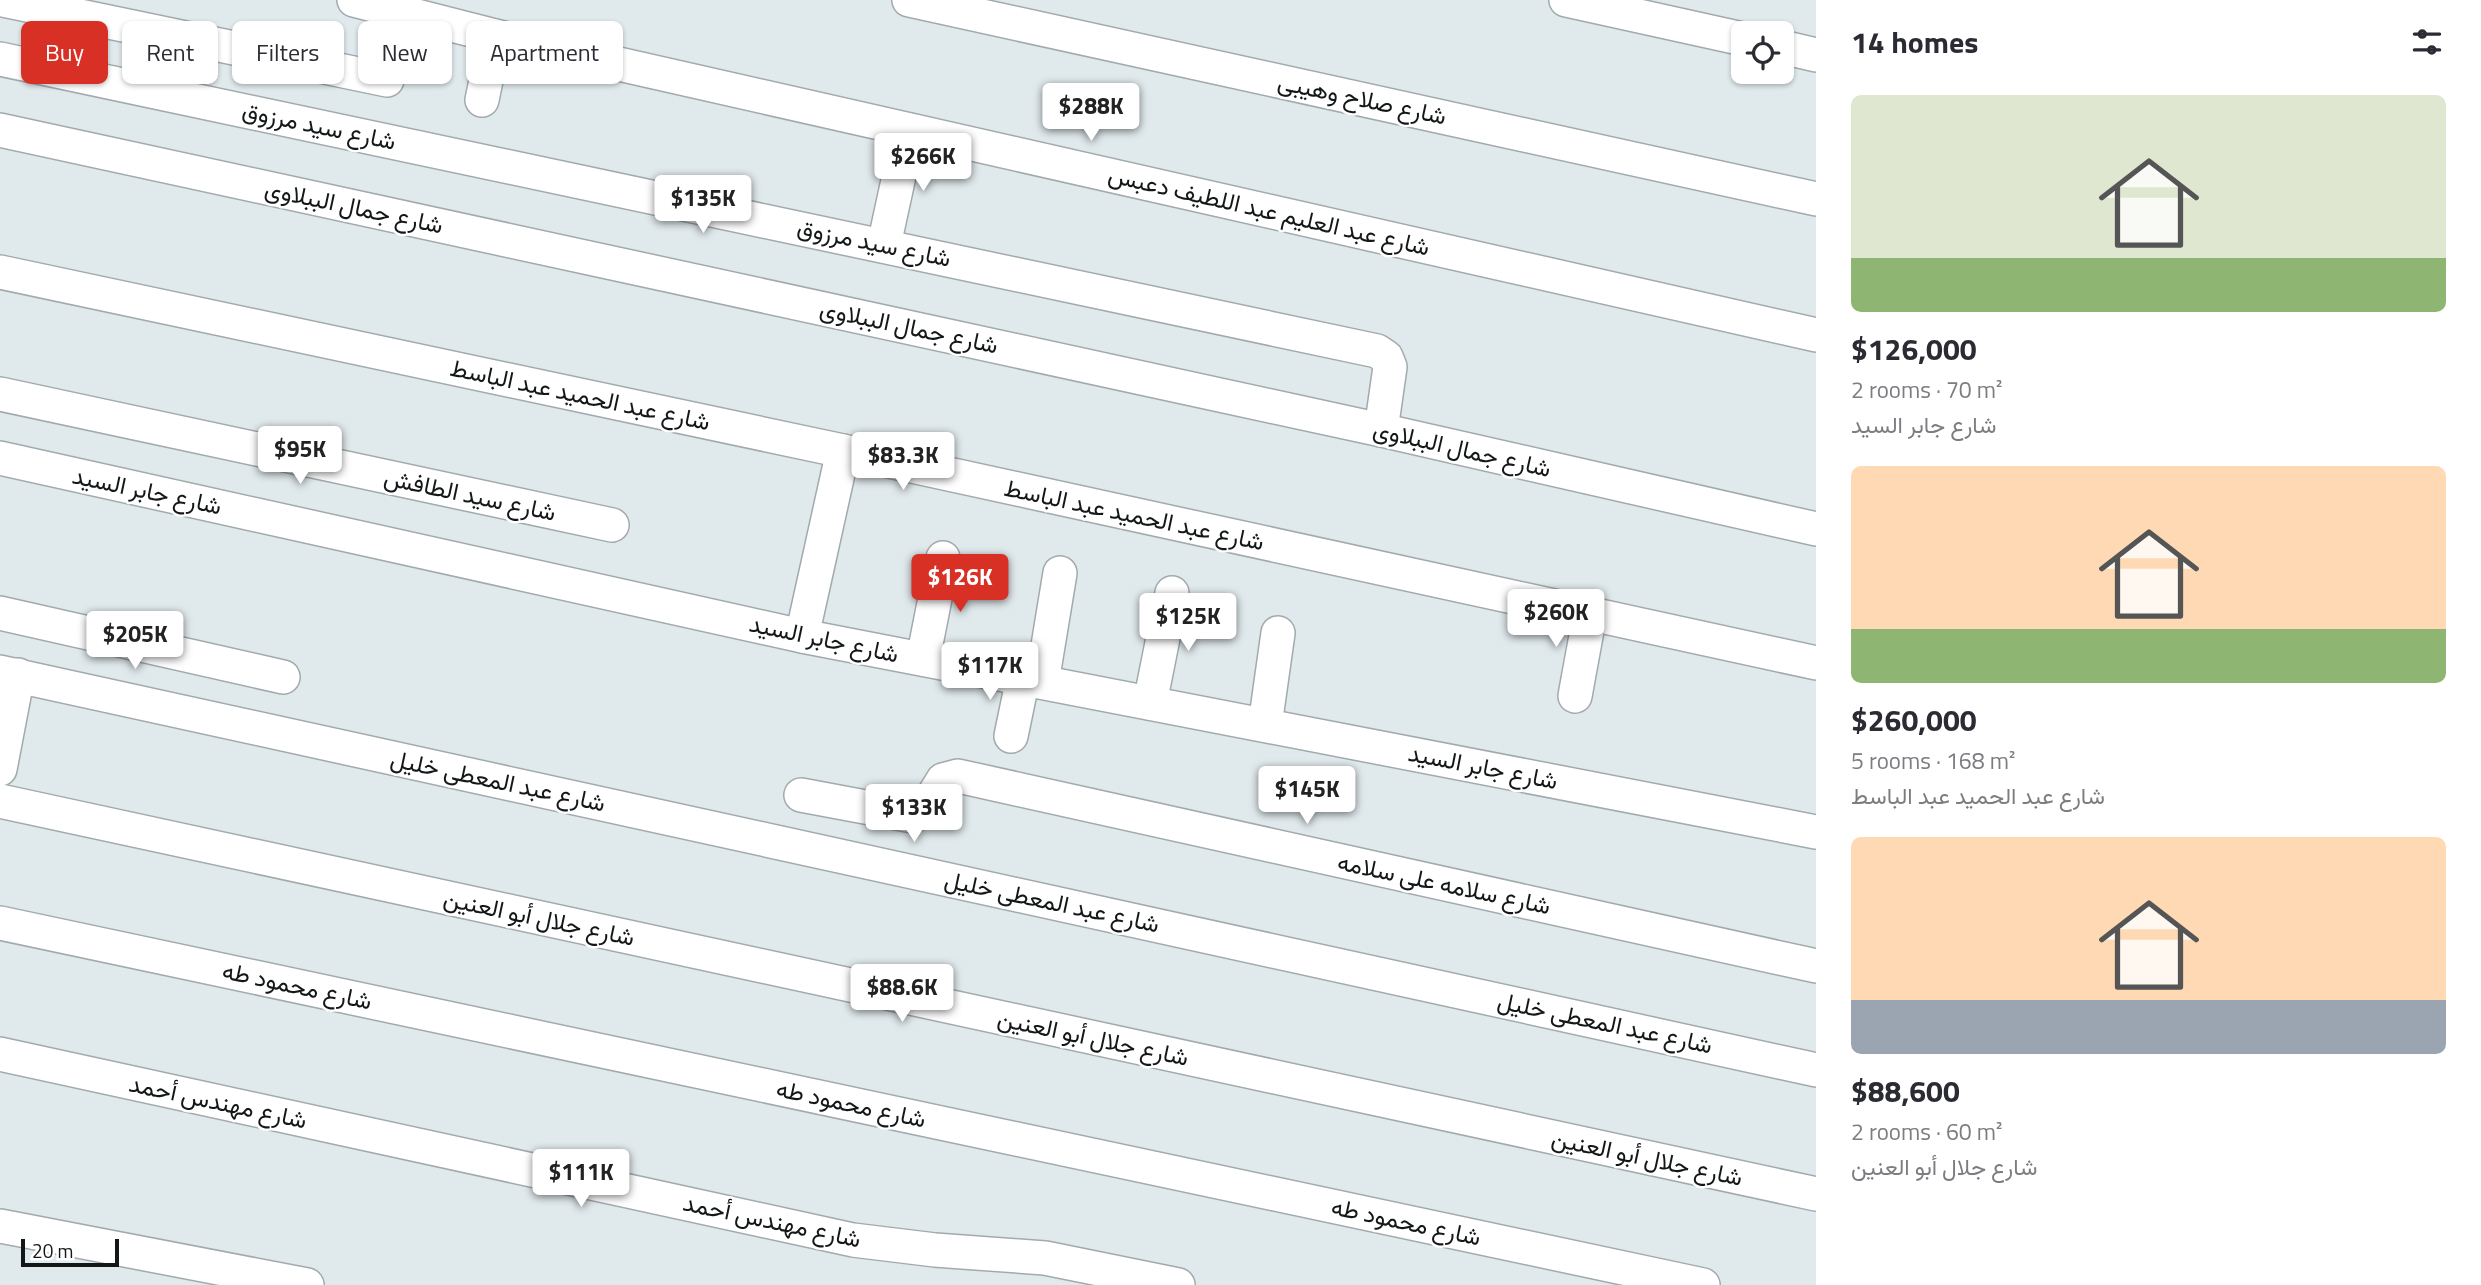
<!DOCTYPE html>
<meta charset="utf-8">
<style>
:root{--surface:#fff;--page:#f2f2f3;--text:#2b2b33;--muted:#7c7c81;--accent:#d93025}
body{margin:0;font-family:"Titillium Web",Vazirmatn,sans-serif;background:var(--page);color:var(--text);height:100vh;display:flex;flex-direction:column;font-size:26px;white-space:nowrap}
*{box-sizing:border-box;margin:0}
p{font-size:23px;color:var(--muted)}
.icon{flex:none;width:38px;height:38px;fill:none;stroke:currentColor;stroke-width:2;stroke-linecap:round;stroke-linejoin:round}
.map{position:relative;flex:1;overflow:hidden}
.panel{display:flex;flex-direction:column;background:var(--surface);width:665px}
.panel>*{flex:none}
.hud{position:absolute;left:21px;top:21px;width:665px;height:63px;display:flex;gap:14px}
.fabs{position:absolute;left:1731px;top:21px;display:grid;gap:14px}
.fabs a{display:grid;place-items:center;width:63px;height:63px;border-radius:10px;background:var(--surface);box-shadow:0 2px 5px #0004;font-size:35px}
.scale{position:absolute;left:21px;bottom:18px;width:98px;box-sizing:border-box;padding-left:7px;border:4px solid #141718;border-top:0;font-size:19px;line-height:24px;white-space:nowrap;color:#141718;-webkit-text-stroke:5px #fff;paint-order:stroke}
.price{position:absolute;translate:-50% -60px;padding:0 16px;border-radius:7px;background:#fff;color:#222;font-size:23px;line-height:46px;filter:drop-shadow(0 2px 4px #0008)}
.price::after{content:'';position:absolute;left:50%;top:42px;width:21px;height:16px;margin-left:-10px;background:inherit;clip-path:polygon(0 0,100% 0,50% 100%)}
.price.active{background:var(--accent);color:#fff}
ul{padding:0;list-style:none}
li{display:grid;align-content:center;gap:14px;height:371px;padding:0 35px}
li span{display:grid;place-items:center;height:217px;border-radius:10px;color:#555}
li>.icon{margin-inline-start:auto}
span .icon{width:126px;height:126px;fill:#fffc;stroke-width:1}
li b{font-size:30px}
h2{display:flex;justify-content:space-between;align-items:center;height:84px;padding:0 35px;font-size:30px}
.tag{padding:0 24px;border-radius:10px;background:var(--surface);box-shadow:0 2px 5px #0004;font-size:24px;line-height:63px}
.tag.active{background:var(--accent);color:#fff}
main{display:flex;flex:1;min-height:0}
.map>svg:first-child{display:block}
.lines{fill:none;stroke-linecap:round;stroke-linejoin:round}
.street-casing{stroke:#a2aaad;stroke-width:36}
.street{stroke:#fff;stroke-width:33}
.labels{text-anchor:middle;stroke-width:5;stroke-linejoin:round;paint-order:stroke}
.street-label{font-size:24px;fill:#141718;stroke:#fff}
</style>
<main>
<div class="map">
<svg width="1816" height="1285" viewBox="0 0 1816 1285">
<rect width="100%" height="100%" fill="#e0e9ec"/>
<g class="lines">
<g class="street-casing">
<g id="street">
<polyline points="3,0 387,80"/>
<polyline points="354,0 495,36 1816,335"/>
<polyline points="909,0 1816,199"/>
<polyline points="1566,0 1743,39"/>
<polyline points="1782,47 1816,55"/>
<polyline points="0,59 1377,351 1386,357 1390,367 1381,430"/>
<polyline points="482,100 495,36"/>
<polyline points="0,130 1381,430 1816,529"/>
<polyline points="884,245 909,130"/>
<polyline points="0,272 843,451 1816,663"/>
<polyline points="0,394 612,525"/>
<polyline points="0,458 802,636 1816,832"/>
<polyline points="0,613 283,677"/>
<polyline points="802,636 843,451"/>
<polyline points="923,659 943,558"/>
<polyline points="0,672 1816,1070"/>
<polyline points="1042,682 1060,573"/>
<polyline points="1575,696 1590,614"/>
<polyline points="1150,703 1172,593"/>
<polyline points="1265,725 1278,633"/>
<polyline points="1011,736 1023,678"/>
<polyline points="0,769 18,675"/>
<polyline points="801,795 913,816 925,809 943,780 958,776 1816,966"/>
<polyline points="0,801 1816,1194"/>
<polyline points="0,923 1703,1285"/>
<polyline points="0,1054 853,1240 935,1250 1045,1258 1178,1285"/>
<polyline points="0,1226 307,1285"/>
</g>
</g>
<use href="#street" class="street"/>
</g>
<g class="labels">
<g class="street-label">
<text transform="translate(1362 99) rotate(12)" y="8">شارع صلاح وهيبى</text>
<text transform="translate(319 126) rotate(12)" y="8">شارع سيد مرزوق</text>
<text transform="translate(354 207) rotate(12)" y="8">شارع جمال الببلاوى</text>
<text transform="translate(1269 211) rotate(13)" y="8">شارع عبد العليم عبد اللطيف دعبس</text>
<text transform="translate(874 243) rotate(12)" y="8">شارع سيد مرزوق</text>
<text transform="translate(909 327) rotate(12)" y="8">شارع جمال الببلاوى</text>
<text transform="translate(580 395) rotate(12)" y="8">شارع عبد الحميد عبد الباسط</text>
<text transform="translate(1462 449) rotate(13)" y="8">شارع جمال الببلاوى</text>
<text transform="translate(147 491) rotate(12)" y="8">شارع جابر السيد</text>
<text transform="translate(470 495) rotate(12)" y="8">شارع سيد الطافش</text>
<text transform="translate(1134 515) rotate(12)" y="8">شارع عبد الحميد عبد الباسط</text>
<text transform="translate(824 639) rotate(12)" y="8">شارع جابر السيد</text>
<text transform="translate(1483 767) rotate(11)" y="8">شارع جابر السيد</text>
<text transform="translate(498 781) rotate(12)" y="8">شارع عبد المعطى خليل</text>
<text transform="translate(1444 884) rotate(12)" y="8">شارع سلامه على سلامه</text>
<text transform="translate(1052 902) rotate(12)" y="8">شارع عبد المعطى خليل</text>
<text transform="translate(539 918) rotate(12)" y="8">شارع جلال أبو العنين</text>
<text transform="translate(297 986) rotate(12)" y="8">شارع محمود طه</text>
<text transform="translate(1605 1023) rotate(12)" y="8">شارع عبد المعطى خليل</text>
<text transform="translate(1093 1038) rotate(12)" y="8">شارع جلال أبو العنين</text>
<text transform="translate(218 1102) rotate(12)" y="8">شارع مهندس أحمد</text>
<text transform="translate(851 1104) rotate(12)" y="8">شارع محمود طه</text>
<text transform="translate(1647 1158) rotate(12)" y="8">شارع جلال أبو العنين</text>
<text transform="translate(772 1221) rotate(12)" y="8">شارع مهندس أحمد</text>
<text transform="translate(1406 1222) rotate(12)" y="8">شارع محمود طه</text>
</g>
</g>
</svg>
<div class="fabs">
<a><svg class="icon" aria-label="locate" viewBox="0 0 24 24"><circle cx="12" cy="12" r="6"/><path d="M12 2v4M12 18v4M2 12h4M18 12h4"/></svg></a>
</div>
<div class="scale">20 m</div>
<b class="price" style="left:1091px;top:143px">$288K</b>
<b class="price" style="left:923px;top:193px">$266K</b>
<b class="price" style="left:703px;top:235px">$135K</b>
<b class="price" style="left:300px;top:486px">$95K</b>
<b class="price" style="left:903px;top:492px">$83.3K</b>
<b class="price active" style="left:960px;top:614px">$126K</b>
<b class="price" style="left:1556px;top:649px">$260K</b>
<b class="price" style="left:1188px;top:653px">$125K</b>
<b class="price" style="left:135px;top:671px">$205K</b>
<b class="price" style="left:990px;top:702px">$117K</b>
<b class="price" style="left:1307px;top:826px">$145K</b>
<b class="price" style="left:914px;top:844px">$133K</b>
<b class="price" style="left:902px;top:1024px">$88.6K</b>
<b class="price" style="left:581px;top:1209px">$111K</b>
<div class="hud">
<a class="tag active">Buy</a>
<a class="tag">Rent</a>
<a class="tag">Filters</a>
<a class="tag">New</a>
<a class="tag">Apartment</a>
</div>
</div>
<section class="panel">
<h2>14 homes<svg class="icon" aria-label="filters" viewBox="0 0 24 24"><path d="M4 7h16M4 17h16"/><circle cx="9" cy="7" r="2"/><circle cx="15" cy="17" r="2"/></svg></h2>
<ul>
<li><span style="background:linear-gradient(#dfe7d0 75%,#8fb573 0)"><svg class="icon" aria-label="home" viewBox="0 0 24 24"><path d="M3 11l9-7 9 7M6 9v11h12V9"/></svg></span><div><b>$126,000</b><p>2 rooms · 70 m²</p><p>شارع جابر السيد</p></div></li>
<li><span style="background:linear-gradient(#ffd9b3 75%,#8fb573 0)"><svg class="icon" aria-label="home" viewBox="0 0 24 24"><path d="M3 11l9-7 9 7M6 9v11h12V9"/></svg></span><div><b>$260,000</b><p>5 rooms · 168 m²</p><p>شارع عبد الحميد عبد الباسط</p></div></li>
<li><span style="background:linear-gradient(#ffd9b3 75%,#9aa5b1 0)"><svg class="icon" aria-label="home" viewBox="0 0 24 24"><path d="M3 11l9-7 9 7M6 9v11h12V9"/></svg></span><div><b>$88,600</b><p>2 rooms · 60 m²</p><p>شارع جلال أبو العنين</p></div></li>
</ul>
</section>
</main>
